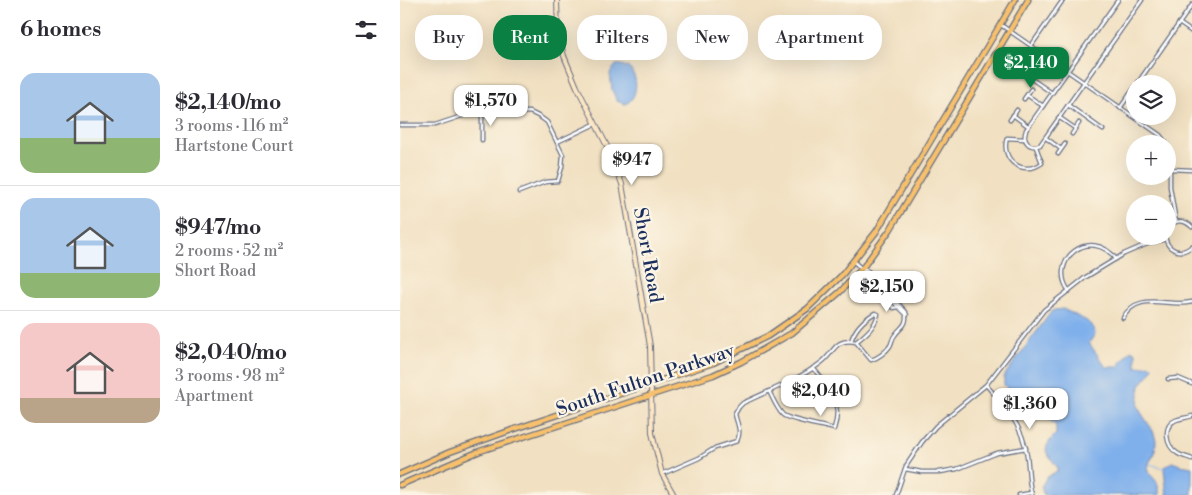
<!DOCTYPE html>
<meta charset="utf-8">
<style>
:root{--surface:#fff;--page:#f7f7f7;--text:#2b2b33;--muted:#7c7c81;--line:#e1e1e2;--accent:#0b8043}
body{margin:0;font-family:"Libre Bodoni",serif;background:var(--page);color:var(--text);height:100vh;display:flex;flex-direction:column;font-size:19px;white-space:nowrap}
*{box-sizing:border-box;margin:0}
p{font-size:16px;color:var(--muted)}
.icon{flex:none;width:28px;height:28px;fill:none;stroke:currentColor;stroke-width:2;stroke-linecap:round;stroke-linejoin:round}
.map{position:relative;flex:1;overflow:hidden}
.sheet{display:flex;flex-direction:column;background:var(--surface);width:400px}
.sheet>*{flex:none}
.banner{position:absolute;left:15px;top:15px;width:475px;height:45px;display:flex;gap:10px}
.tools{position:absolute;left:726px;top:75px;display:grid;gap:10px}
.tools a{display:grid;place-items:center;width:50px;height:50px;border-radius:50%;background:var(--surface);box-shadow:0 5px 20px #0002;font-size:25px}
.price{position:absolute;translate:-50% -42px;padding:0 11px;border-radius:10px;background:#fff;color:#222;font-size:16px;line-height:32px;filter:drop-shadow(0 1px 2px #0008)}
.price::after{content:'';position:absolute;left:50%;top:30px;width:15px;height:11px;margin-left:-8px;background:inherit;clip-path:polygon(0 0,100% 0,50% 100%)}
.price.active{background:var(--accent);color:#fff}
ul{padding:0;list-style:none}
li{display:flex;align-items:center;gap:15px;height:125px;padding:0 20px}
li+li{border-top:1px solid var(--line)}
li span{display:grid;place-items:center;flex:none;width:140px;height:100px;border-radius:15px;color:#555}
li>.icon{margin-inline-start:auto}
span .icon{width:60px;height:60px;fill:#fffc;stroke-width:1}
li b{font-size:21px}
h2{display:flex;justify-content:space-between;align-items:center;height:60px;padding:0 20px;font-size:21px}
.chip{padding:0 18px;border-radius:20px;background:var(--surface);box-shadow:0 5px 20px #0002;font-size:18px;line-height:45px}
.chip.active{background:var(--accent);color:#fff}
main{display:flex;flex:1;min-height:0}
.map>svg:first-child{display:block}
.water{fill:#80b0eb;stroke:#4e70a4}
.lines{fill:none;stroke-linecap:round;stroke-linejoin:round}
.stream{stroke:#80b0eb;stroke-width:1}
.street-casing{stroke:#666d81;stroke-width:5}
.secondary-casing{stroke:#666d81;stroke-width:6}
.highway-casing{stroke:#666d81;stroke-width:7}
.street{stroke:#fff;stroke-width:2.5}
.secondary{stroke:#fce6c4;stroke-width:4}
.highway{stroke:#f7c06c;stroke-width:4.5}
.labels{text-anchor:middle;stroke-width:4.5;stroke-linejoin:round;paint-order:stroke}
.street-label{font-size:19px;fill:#1b2f5e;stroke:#fcf5e5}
</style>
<main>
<section class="sheet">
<h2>6 homes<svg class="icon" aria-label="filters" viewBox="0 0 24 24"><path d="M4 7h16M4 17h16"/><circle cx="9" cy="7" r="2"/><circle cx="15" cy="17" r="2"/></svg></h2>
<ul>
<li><span style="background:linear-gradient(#a9c7e8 65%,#8fb573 0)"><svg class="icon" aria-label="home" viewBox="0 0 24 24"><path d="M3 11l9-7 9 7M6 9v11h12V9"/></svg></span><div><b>$2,140/mo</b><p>3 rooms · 116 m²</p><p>Hartstone Court</p></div></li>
<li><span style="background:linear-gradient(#a9c7e8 75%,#8fb573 0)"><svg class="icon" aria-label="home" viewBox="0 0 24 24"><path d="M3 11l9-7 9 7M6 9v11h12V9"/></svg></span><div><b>$947/mo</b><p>2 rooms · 52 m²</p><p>Short Road</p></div></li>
<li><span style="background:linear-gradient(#f6c9c9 75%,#b9a48a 0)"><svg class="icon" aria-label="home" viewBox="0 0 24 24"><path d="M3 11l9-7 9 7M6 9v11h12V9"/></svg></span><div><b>$2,040/mo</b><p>3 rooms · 98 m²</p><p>Apartment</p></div></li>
</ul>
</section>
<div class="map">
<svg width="792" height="495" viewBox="0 0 792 495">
<rect width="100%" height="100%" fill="#fcf5e5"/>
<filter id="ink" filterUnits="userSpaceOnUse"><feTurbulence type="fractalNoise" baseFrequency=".02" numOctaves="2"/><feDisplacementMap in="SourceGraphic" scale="10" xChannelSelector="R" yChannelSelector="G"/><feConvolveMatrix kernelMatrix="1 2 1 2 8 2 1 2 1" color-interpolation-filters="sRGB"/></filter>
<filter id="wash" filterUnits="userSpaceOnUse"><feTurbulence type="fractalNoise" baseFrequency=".0096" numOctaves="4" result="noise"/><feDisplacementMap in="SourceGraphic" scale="20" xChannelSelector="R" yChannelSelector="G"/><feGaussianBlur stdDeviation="1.12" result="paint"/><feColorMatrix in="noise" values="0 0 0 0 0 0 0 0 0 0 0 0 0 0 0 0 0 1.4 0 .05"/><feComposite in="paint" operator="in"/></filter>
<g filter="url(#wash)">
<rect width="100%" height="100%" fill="#f1e0c1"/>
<g class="water">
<path d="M216,65C240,62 241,99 225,104L217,101L212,90L210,73Z"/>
<path d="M663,309L687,321L694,328L695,334L689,343L706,367H718L731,350L736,353V367L751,365L753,367L751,372L740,385L738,405L740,411L753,431L756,440L755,453L749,463L748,468L750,474L757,482L760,495H644L641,487L646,478L657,471L658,468C647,452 639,452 656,434V426L649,419L617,402L612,393L604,385V376L651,312L654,310Z"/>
<polygon points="772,462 780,465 792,467 792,495 767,495 764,469 766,466"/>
</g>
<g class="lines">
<polyline class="stream" points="749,464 764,468"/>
</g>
</g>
<g filter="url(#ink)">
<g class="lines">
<g class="street-casing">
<g id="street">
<path d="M718,0L626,130C622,141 629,149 640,145L742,0"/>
<polyline points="779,23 792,32"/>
<polyline points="601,25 760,135 767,144"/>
<polyline points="631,46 663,0"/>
<polyline points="620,71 652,93"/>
<polyline points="737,84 792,5"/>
<polyline points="627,95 643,106"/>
<polyline points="624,99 631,89"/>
<polyline points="668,105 703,130"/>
<polyline points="720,108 735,87"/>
<polyline points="613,115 628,126"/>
<polyline points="660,118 676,129"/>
<polyline points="610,120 617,110"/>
<polyline points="0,125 35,125 71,113 130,112 140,117 147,122 163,155 162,167 158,181 145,182 119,192"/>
<polyline points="672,134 679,123"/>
<polyline points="646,138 661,149"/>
<path d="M625,139L607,138C600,160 623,177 642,163L636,147"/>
<polyline points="82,140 82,113"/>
<polyline points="157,142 195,124"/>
<polyline points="768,146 770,156 770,187 776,222"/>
<polyline points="658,154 665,144"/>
<polyline points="770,169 792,170"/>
<path d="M768,227C775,220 784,219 792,227"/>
<path d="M765,236C767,251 781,256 792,246"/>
<polyline points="463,270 465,275 507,315"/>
<path d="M669,291C647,261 690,225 716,259"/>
<polyline points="490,300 490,304 494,308 498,307"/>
<path d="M723,318C738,290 768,308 792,302"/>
<path d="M451,341C455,328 463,320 475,313L478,314C475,327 466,334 456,342"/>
<polyline points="768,379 778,378 792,384"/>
<path d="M586,385C606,407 623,426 627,456C629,469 628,482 632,495"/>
<path d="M369,391C373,399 377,409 383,415C389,420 424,426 434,429C443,402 430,388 413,368"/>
<path d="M792,416C787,418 781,418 776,420C762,426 766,446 777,453C781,456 787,457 792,459"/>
<polyline points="505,469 522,472 540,472 557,469 597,453 626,448"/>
<path d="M262,474L299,458L315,448L337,441C342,431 337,424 335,414L339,407L343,403C369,391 400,379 422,362C435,352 434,338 456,342L471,360C478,358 486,352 490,346C492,343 492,338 495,335C502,325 507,327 506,312L468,271L462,269L454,262"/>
<polyline points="496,495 506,466 522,442 536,426 586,385 644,310 686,277 724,254 747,244 765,239"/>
<polyline points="619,495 631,493"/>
</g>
</g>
<g class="secondary-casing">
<polyline id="secondary" points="157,0 158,33 164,56 177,87 210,152 222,184 250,346 252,433 262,474 274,495"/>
</g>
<g class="highway-casing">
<g id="highway">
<polyline points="0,474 50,452 112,430 313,363 368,336 407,309 442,275 476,232 615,0"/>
<polyline points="0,485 80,451 313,375 341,362 392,333 440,292 464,266 490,230 628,0"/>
</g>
</g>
<use href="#street" class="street"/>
<use href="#secondary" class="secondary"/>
<use href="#highway" class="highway"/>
</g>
</g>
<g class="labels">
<g class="street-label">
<text transform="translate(249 255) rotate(80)" y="7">Short Road</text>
<text transform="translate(245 379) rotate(-19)" y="7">South Fulton Parkway</text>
</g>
</g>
</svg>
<div class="tools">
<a><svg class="icon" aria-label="layers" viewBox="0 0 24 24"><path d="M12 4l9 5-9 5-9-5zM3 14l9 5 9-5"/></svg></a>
<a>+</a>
<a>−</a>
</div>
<b class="price active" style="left:631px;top:89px">$2,140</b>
<b class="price" style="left:91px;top:127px">$1,570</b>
<b class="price" style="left:232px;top:186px">$947</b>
<b class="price" style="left:487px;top:313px">$2,150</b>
<b class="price" style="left:421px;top:417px">$2,040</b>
<b class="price" style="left:630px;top:430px">$1,360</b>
<div class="banner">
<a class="chip">Buy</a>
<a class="chip active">Rent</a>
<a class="chip">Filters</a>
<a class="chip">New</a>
<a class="chip">Apartment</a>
</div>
</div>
</main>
